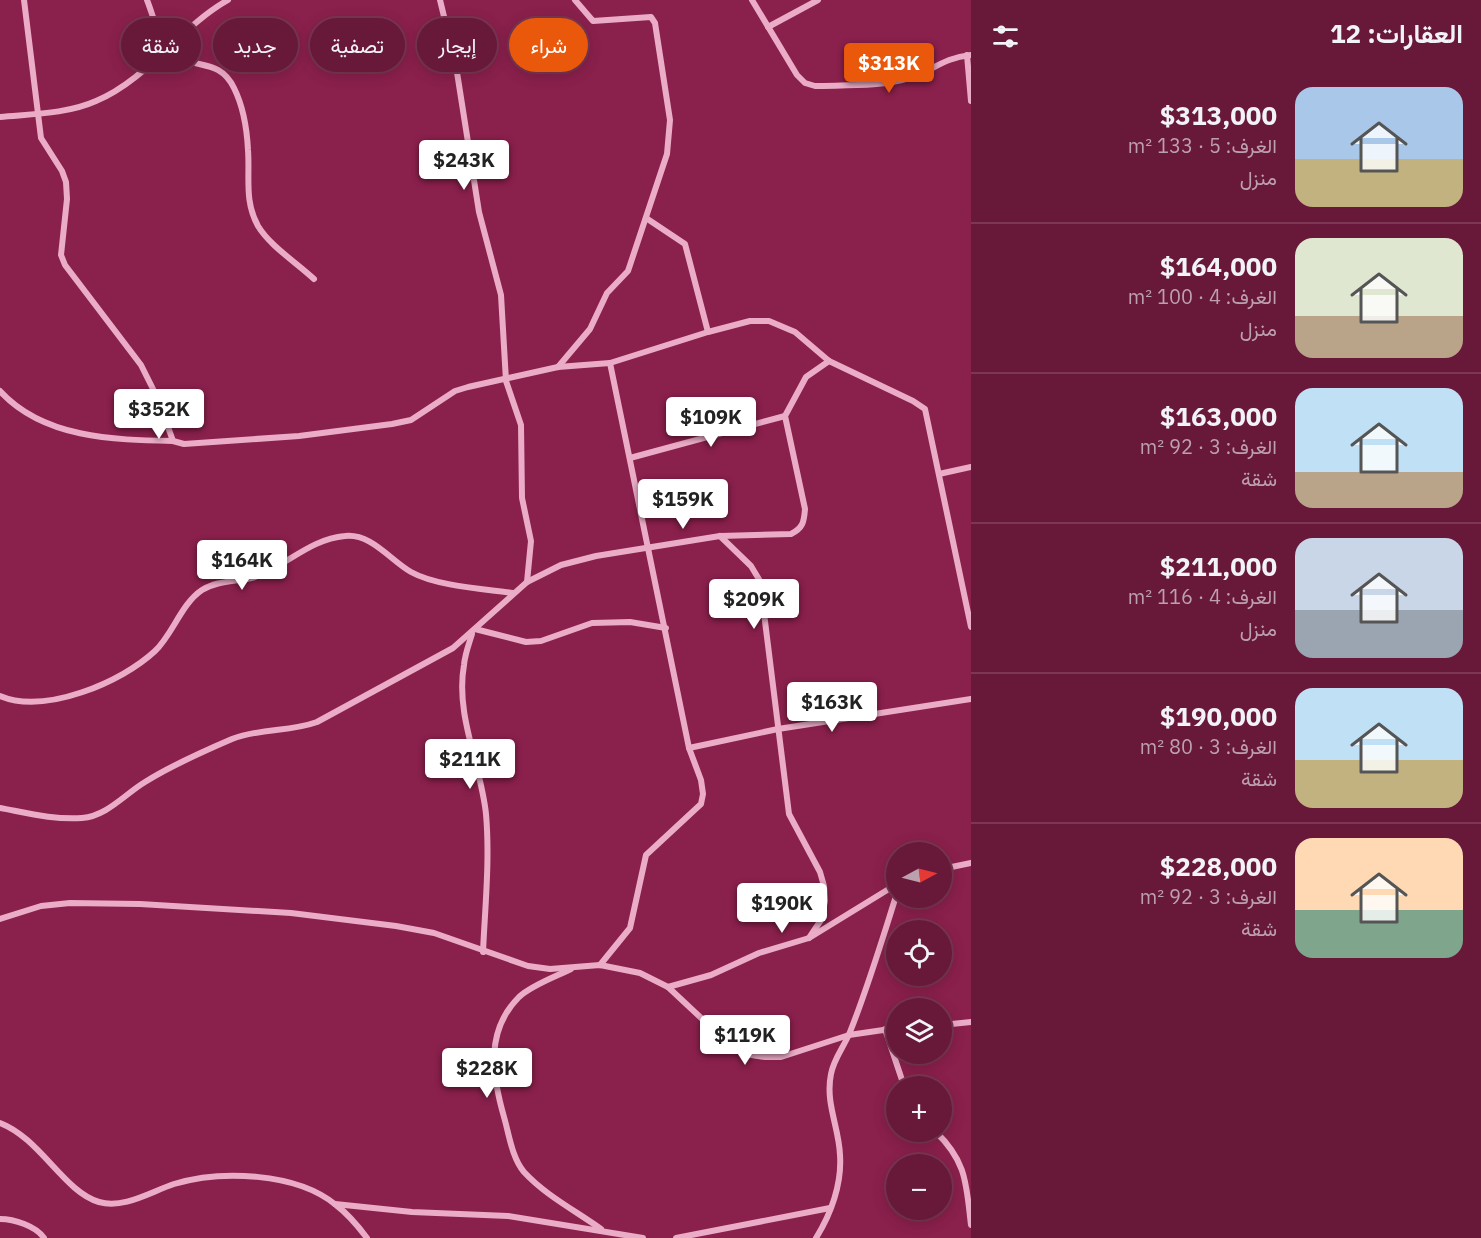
<!DOCTYPE html>
<html lang="ar">
<meta charset="utf-8">
<style>
:root{--surface:#681839;--page:#6d2141;--text:#f1f3f6;--muted:#bda0ae;--line:#7b3753;--accent:#ea580c}
body{margin:0;font-family:"IBM Plex Sans",Vazirmatn,sans-serif;background:var(--page);color:var(--text);direction:rtl;height:100vh;display:flex;flex-direction:column;font-size:22px;white-space:nowrap}
*{box-sizing:border-box;margin:0}
p{font-size:20px;color:var(--muted)}
.icon{flex:none;width:33px;height:33px;fill:none;stroke:currentColor;stroke-width:2;stroke-linecap:round;stroke-linejoin:round}
.map{position:relative;flex:1;overflow:hidden;direction:ltr}
.side{display:flex;flex-direction:column;background:var(--surface);width:510px}
.side>*{flex:none}
.banner{position:absolute;left:18px;top:18px;width:570px;height:54px;direction:rtl;display:flex;gap:12px}
.needle{width:39px;rotate:83deg}
.fabs{position:absolute;left:886px;top:842px;display:grid;gap:12px}
.fabs a{display:grid;place-items:center;width:66px;height:66px;border-radius:50%;background:var(--surface);box-shadow:0 3px 15px #0003,0 0 0 2px var(--line);font-size:30px}
.price{position:absolute;translate:-50% -51px;padding:0 14px;border-radius:6px;background:#fff;color:#222;font-size:20px;line-height:39px;filter:drop-shadow(0 2px 3px #0008)}
.price::after{content:'';position:absolute;left:50%;top:36px;width:18px;height:14px;margin-left:-9px;background:inherit;clip-path:polygon(0 0,100% 0,50% 100%)}
.price.current{background:var(--accent);color:#fff}
ul{padding:0;list-style:none}
li{display:flex;align-items:center;gap:18px;height:150px;padding:0 18px}
li+li{border-top:2px solid var(--line)}
li span{display:grid;place-items:center;flex:none;width:168px;height:120px;border-radius:18px;color:#555}
li>.icon{margin-inline-start:auto}
span .icon{width:72px;height:72px;fill:#fffc;stroke-width:1}
li b{font-size:26px}
h2{display:flex;justify-content:space-between;align-items:center;height:72px;padding:0 18px;font-size:26px}
.chip{padding:0 21px;border-radius:27px;background:var(--surface);box-shadow:0 3px 15px #0003,0 0 0 2px var(--line);font-size:21px;line-height:54px}
.chip.current{background:var(--accent);color:#fff}
main{display:flex;flex:1;min-height:0}
.map>svg:first-child{display:block}
.lines{fill:none;stroke-linecap:round;stroke-linejoin:round}
.minor{stroke:#ebacc7;stroke-width:6}
</style>
<main>
<section class="side">
<h2>العقارات: 12<svg class="icon" aria-label="filters" viewBox="0 0 24 24"><path d="M4 7h16M4 17h16"/><circle cx="9" cy="7" r="2"/><circle cx="15" cy="17" r="2"/></svg></h2>
<ul>
<li><span style="background:linear-gradient(#a9c7e8 60%,#c2b280 0)"><svg class="icon" aria-label="home" viewBox="0 0 24 24"><path d="M3 11l9-7 9 7M6 9v11h12V9"/></svg></span><div><b>$313,000</b><p>الغرف: 5 · 133 m²</p><p>منزل</p></div></li>
<li><span style="background:linear-gradient(#dfe7d0 65%,#b9a48a 0)"><svg class="icon" aria-label="home" viewBox="0 0 24 24"><path d="M3 11l9-7 9 7M6 9v11h12V9"/></svg></span><div><b>$164,000</b><p>الغرف: 4 · 100 m²</p><p>منزل</p></div></li>
<li><span style="background:linear-gradient(#bfe0f5 70%,#b9a48a 0)"><svg class="icon" aria-label="home" viewBox="0 0 24 24"><path d="M3 11l9-7 9 7M6 9v11h12V9"/></svg></span><div><b>$163,000</b><p>الغرف: 3 · 92 m²</p><p>شقة</p></div></li>
<li><span style="background:linear-gradient(#c9d6e8 60%,#9aa5b1 0)"><svg class="icon" aria-label="home" viewBox="0 0 24 24"><path d="M3 11l9-7 9 7M6 9v11h12V9"/></svg></span><div><b>$211,000</b><p>الغرف: 4 · 116 m²</p><p>منزل</p></div></li>
<li><span style="background:linear-gradient(#bfe0f5 60%,#c2b280 0)"><svg class="icon" aria-label="home" viewBox="0 0 24 24"><path d="M3 11l9-7 9 7M6 9v11h12V9"/></svg></span><div><b>$190,000</b><p>الغرف: 3 · 80 m²</p><p>شقة</p></div></li>
<li><span style="background:linear-gradient(#ffd9b3 60%,#7fa58c 0)"><svg class="icon" aria-label="home" viewBox="0 0 24 24"><path d="M3 11l9-7 9 7M6 9v11h12V9"/></svg></span><div><b>$228,000</b><p>الغرف: 3 · 92 m²</p><p>شقة</p></div></li>
</ul>
</section>
<div class="map">
<svg width="971" height="1238" viewBox="0 0 971 1238">
<rect width="100%" height="100%" fill="#8a204c"/>
<g class="lines">
<g class="minor">
<polyline points="24,0 41,138 62,171 66,182 67,199 61,255 65,265 141,365 158,399 173,441 184,444 299,436 392,424 411,420 455,391 468,387 558,367 610,363 708,332 750,321 769,321 795,332 829,361 913,401 925,409 971,627"/>
<path d="M147,0C154,17 159,45 176,56C197,69 220,59 234,88C243,106 247,130 248,150C250,177 244,201 258,226C270,246 297,263 314,279"/>
<polyline points="440,0 456,66 479,212 501,295 506,381 521,425 522,498 531,541 527,582"/>
<path d="M752,0L797,75L805,83L815,86C845,85 881,87 910,78C933,71 942,58 971,55"/>
<polyline points="768,27 818,0"/>
<polyline points="967,55 971,101"/>
<path d="M0,117C31,114 67,114 96,101C147,80 180,27 228,0"/>
<polyline points="646,218 685,244 708,332"/>
<polyline points="558,367 590,329 607,293 628,271 667,154 670,120 655,23 651,17 593,21 575,0"/>
<path d="M0,391C43,438 113,440 173,441"/>
<polyline points="630,458 785,416"/>
<polyline points="939,474 971,467"/>
<polyline points="720,536 751,566 760,581 789,814 820,872 824,886 825,901 821,920 809,938"/>
<polyline points="475,629 526,642 541,641 592,623 630,622 666,628"/>
<path d="M472,634C469,644 465,654 464,665C455,715 481,765 486,814C490,860 485,907 483,952"/>
<path d="M0,696C45,715 122,682 155,651C173,634 181,604 202,590C218,580 238,582 255,577C286,566 310,539 345,536C371,533 390,560 411,572C436,586 484,589 513,593"/>
<polyline points="689,748 778,729 971,699"/>
<path d="M0,808C27,813 54,820 82,818C107,816 125,794 145,782C172,765 204,751 232,739C260,728 290,732 317,722L453,648L527,582L561,565L596,556L720,536L791,534C803,528 804,522 805,509L785,416L806,377L829,361"/>
<polyline points="942,869 971,863"/>
<polyline points="0,919 41,906 70,903 140,904 291,913 396,926 434,933 528,966 550,969 600,965 640,973 668,987 730,1045 745,1054 765,1057 781,1057 849,1035 897,1028"/>
<polyline points="600,965 630,928 646,855 701,804 703,794 701,780 689,748 610,363"/>
<path d="M571,969C555,977 532,985 519,997C485,1031 492,1075 504,1117C509,1134 512,1158 524,1172C545,1195 576,1211 601,1229"/>
<polyline points="668,987 711,975 759,953 809,938 897,884"/>
<polyline points="942,1025 971,1022"/>
<polyline points="885,1029 904,1086"/>
<path d="M0,1123C40,1138 64,1192 99,1202C124,1209 150,1192 174,1184C220,1170 296,1172 336,1205C348,1214 358,1226 367,1238"/>
<path d="M935,1131C967,1162 966,1183 971,1225"/>
<polyline points="335,1204 412,1212 508,1216 643,1238"/>
<path d="M0,1219C14,1219 36,1226 44,1238"/>
<polyline points="676,1238 830,1208"/>
<path d="M816,1238C831,1214 842,1184 840,1155C839,1127 825,1103 831,1074C834,1058 844,1047 850,1032C868,987 882,940 897,893"/>
</g>
</g>
</svg>
<div class="fabs">
<a><svg class="needle" viewBox="-14 -14 28 28"><path d="M0-13l5 13h-10z" fill="#e53935"/><path d="M0 13l5-13h-10z" fill="#bda0ae"/></svg></a>
<a><svg class="icon" aria-label="locate" viewBox="0 0 24 24"><circle cx="12" cy="12" r="6"/><path d="M12 2v4M12 18v4M2 12h4M18 12h4"/></svg></a>
<a><svg class="icon" aria-label="layers" viewBox="0 0 24 24"><path d="M12 4l9 5-9 5-9-5zM3 14l9 5 9-5"/></svg></a>
<a>+</a>
<a>−</a>
</div>
<b class="price current" style="left:889px;top:94px">$313K</b>
<b class="price" style="left:464px;top:191px">$243K</b>
<b class="price" style="left:159px;top:440px">$352K</b>
<b class="price" style="left:711px;top:448px">$109K</b>
<b class="price" style="left:683px;top:530px">$159K</b>
<b class="price" style="left:242px;top:591px">$164K</b>
<b class="price" style="left:754px;top:630px">$209K</b>
<b class="price" style="left:832px;top:733px">$163K</b>
<b class="price" style="left:470px;top:790px">$211K</b>
<b class="price" style="left:782px;top:934px">$190K</b>
<b class="price" style="left:745px;top:1066px">$119K</b>
<b class="price" style="left:487px;top:1099px">$228K</b>
<div class="banner">
<a class="chip current">شراء</a>
<a class="chip">إيجار</a>
<a class="chip">تصفية</a>
<a class="chip">جديد</a>
<a class="chip">شقة</a>
</div>
</div>
</main>
